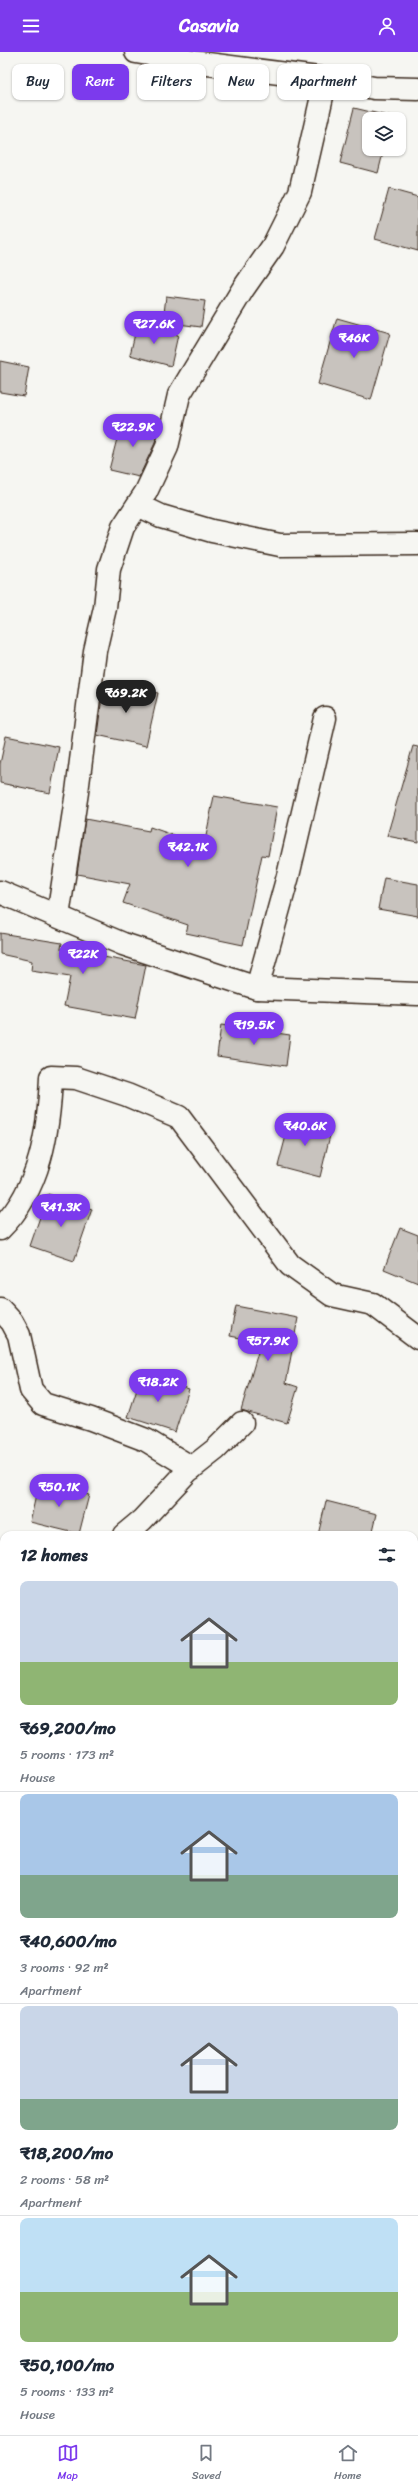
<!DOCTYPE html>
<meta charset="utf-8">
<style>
:root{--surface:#fff;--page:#f2f2f3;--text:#1f2937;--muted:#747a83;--line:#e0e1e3;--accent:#7c3aed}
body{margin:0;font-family:Sriracha,sans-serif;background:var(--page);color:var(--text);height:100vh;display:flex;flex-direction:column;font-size:15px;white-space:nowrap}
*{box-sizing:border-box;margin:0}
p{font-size:13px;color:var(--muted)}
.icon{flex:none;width:22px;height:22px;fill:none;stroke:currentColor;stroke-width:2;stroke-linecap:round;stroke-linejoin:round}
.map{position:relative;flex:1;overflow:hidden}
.drawer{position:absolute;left:0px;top:1479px;width:418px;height:904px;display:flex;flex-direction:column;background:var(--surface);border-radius:12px 12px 0 0;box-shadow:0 1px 3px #0004}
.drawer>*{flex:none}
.top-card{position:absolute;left:12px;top:12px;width:394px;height:36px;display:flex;gap:8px}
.controls{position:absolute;left:362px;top:60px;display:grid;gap:8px}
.controls a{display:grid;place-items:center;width:44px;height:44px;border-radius:8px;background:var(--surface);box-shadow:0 1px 3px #0004;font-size:20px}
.price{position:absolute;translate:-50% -34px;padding:0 9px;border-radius:14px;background:var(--accent);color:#fff;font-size:13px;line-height:26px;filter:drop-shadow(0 1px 2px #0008)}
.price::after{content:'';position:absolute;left:50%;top:24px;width:12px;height:9px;margin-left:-6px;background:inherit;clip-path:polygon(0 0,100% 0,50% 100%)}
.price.current{background:#222;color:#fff}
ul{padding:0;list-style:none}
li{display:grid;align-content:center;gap:8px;height:212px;padding:0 20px}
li+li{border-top:1px solid var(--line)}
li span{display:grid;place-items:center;height:124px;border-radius:8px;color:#555}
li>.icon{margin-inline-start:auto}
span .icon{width:72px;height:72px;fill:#fffc;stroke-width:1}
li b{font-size:17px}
h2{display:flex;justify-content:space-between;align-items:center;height:48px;padding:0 20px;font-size:17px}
.pill{padding:0 14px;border-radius:8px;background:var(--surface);box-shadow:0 1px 3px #0004;font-size:14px;line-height:36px}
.pill.current{background:var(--accent);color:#fff}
header{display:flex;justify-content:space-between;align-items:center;height:52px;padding:0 20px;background:var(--accent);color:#fff;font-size:18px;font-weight:700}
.tab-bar{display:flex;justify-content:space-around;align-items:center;height:56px;border-top:1px solid var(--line);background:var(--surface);font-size:11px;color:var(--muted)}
.tab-bar a{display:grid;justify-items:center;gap:2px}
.tab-bar .current{color:var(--accent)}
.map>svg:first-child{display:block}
.building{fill:#c8c3be;stroke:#3b2a1e}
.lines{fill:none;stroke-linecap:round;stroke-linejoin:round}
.minor-casing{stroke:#3b2a1e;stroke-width:25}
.minor{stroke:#f6f6f2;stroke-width:22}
</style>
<header><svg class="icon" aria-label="menu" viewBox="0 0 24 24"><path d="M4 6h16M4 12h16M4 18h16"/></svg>Casavia<svg class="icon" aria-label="person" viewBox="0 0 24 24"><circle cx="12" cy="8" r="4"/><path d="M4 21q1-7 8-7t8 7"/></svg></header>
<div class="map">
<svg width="418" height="2383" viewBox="0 0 418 2383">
<rect width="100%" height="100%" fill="#f6f6f2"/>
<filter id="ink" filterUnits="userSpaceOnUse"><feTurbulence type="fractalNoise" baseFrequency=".025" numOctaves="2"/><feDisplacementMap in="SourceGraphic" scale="8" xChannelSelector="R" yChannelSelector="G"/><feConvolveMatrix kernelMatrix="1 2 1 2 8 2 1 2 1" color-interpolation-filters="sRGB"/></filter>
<g filter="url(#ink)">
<g class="building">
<polygon points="354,56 392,65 391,67 369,67 369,97 384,97 378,121 340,111"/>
<polygon points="389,137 418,145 418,199 375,187"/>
<polygon points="166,244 205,249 201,275 163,270"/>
<polygon points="337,266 390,281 371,348 318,332"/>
<polygon points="137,273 178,283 171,314 130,303"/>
<polygon points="0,309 29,315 24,344 0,340"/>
<polygon points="122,367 158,377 155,391 139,425 109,418"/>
<polygon points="104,630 158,641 146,694 97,683"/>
<polygon points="6,684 59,695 50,741 0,731 0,712"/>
<polygon points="413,694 418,695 418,790 387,784"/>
<polygon points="214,744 277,755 268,804 262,803 243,893 186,881 188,873 123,851 130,832 77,822 85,767 149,779 150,775 204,794"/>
<polygon points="384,826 418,832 418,864 378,857"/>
<polygon points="0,881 62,891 61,897 146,913 135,967 64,954 70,925 31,919 32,909 0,902"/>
<polygon points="221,973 290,983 286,1014 217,1004"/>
<polygon points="291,1065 332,1075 320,1125 278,1114"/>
<polygon points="48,1142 92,1157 74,1209 30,1194"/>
<polygon points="400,1176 418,1183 418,1231 384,1217"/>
<polygon points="236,1254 298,1266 286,1331 298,1335 287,1371 241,1358 261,1290 230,1284"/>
<polygon points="142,1322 189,1337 175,1380 128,1365"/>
<polygon points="39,1430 89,1443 79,1482 30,1470"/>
<polygon points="326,1449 377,1462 372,1483 318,1483"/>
</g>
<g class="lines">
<g class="minor-casing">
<g id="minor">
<polyline points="136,0 200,11 326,27 374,36 418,37"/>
<polyline points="138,453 161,464 212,479 280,493 418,492"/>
<polyline points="0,840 123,892 257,936 418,942"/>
<polyline points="58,864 77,740 95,599 105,556 109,517 123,475 146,440 167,395 179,343 243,237 273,194 300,140 326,27"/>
<polyline points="257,936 288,824 325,666"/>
<path d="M0,1177C40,1138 49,1079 51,1025L76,1026L127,1043L179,1065L290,1213L332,1243L373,1252L418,1286"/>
<polyline points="0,1257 12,1270 19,1283 31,1338 43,1352 91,1367 146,1388 192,1416"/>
<polyline points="124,1483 142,1468 188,1419 216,1397 242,1371"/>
<polyline points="0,1659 4,1660"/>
<polyline points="414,1732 418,1733"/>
<polyline points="0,2141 4,2143"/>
<polyline points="414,2337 418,2339"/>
</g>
</g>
<use href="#minor" class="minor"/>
</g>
</g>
</svg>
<div class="controls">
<a><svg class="icon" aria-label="layers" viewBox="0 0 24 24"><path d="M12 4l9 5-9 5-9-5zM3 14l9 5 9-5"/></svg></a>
</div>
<b class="price" style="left:154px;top:293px">₹27.6K</b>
<b class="price" style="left:354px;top:307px">₹46K</b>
<b class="price" style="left:133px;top:396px">₹22.9K</b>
<b class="price current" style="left:126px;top:662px">₹69.2K</b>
<b class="price" style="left:188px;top:816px">₹42.1K</b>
<b class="price" style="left:83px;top:923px">₹22K</b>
<b class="price" style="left:254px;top:994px">₹19.5K</b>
<b class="price" style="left:305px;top:1095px">₹40.6K</b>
<b class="price" style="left:61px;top:1176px">₹41.3K</b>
<b class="price" style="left:268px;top:1310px">₹57.9K</b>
<b class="price" style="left:158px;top:1351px">₹18.2K</b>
<b class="price" style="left:59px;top:1456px">₹50.1K</b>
<div class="top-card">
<a class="pill">Buy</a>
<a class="pill current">Rent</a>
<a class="pill">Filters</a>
<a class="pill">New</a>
<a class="pill">Apartment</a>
</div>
<section class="drawer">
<h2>12 homes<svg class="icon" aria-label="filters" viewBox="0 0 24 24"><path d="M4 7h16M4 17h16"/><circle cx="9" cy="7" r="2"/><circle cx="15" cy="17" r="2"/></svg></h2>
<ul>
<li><span style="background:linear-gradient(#c9d6e8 65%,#8fb573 0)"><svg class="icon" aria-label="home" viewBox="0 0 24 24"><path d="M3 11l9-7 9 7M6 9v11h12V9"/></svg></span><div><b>₹69,200/mo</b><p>5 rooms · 173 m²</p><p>House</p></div></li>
<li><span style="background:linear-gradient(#a9c7e8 65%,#7fa58c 0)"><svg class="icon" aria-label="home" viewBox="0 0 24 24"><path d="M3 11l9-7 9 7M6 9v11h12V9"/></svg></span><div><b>₹40,600/mo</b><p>3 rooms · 92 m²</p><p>Apartment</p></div></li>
<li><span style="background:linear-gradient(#c9d6e8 75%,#7fa58c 0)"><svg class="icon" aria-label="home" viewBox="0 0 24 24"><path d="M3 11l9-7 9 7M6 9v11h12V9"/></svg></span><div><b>₹18,200/mo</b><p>2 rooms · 58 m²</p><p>Apartment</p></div></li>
<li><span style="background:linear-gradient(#bfe0f5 60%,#8fb573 0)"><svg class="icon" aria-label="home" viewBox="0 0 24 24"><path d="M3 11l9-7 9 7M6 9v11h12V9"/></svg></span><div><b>₹50,100/mo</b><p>5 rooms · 133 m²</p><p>House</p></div></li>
</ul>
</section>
</div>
<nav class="tab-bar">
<a class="current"><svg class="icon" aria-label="map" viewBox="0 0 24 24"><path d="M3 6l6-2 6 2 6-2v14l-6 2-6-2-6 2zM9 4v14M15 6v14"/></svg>Map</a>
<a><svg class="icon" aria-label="saved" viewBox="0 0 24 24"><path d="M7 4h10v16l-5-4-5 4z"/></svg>Saved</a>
<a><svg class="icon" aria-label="home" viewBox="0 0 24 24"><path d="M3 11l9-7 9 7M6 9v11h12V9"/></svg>Home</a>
</nav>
